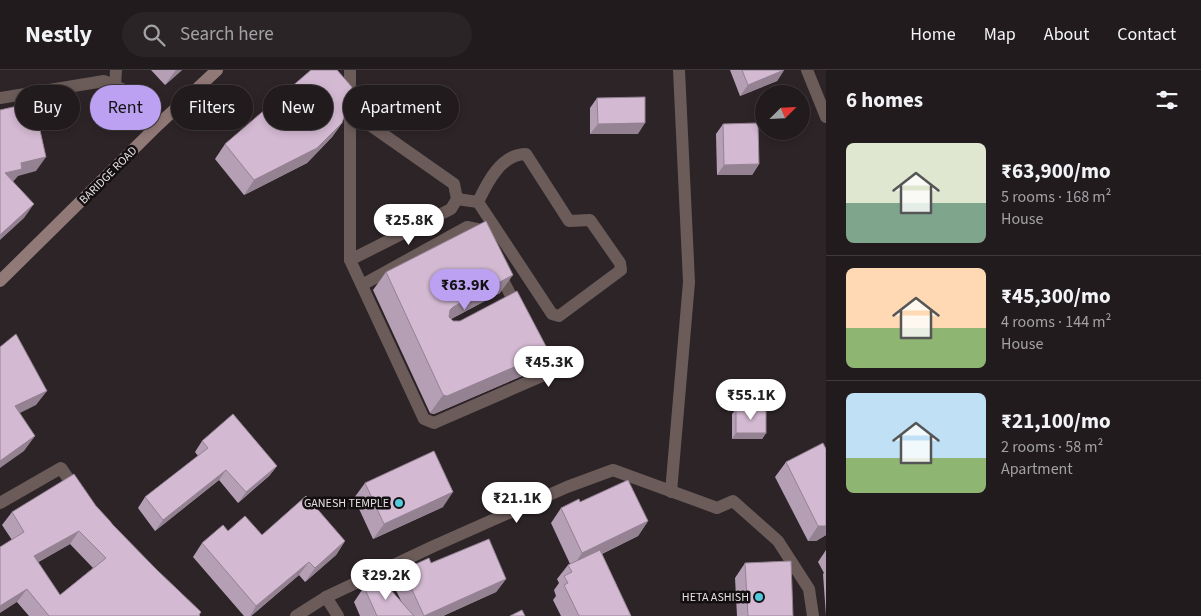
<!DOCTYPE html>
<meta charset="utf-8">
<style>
:root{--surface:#221b1d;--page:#2a2426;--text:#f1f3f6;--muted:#a2a1a4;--line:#3f393b;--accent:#bca0f2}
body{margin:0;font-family:"Source Sans 3",sans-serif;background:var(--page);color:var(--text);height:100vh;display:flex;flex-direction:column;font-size:19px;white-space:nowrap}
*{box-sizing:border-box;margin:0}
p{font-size:16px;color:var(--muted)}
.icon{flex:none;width:28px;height:28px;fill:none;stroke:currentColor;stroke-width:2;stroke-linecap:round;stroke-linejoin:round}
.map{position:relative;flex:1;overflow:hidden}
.sheet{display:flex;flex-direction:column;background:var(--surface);width:375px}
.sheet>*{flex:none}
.hud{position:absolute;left:15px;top:15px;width:475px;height:45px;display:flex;gap:10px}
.needle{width:32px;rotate:66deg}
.controls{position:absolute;left:755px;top:15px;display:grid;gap:10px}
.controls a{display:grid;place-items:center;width:55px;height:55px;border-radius:50%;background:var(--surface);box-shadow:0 2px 8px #0003,0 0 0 1px var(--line);font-size:25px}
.price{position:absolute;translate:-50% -42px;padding:0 11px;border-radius:18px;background:#fff;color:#222;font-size:16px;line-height:32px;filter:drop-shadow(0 1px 2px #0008)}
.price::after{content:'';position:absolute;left:50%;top:30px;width:15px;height:11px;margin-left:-8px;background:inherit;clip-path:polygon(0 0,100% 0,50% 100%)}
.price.current{background:var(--accent);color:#111}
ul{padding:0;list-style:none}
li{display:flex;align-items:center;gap:15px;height:125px;padding:0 20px}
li+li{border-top:1px solid var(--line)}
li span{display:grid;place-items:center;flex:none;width:140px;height:100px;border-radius:8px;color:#555}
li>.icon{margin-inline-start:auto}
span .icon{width:60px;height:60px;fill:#fffc;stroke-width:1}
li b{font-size:21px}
h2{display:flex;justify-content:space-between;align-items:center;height:60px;padding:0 20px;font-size:21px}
.tag{padding:0 18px;border-radius:22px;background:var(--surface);box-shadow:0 2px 8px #0003,0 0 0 1px var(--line);font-size:18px;line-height:45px}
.tag.current{background:var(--accent);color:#111}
header{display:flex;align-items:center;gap:30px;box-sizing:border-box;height:70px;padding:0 25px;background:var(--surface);border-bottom:1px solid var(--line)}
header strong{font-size:24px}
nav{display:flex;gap:28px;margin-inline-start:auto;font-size:18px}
.search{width:350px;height:45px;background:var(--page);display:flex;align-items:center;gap:12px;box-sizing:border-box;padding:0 18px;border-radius:28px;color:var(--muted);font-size:19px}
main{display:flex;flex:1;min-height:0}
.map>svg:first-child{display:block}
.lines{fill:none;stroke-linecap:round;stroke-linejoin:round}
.street{stroke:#6b5c5a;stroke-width:12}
.secondary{stroke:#917977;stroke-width:12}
.wall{fill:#b59fb5;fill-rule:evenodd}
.shaded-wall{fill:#948293}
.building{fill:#d3b9d2;stroke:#948293;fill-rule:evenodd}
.poi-dot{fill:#53cadc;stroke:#130f10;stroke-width:2}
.labels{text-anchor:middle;stroke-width:5;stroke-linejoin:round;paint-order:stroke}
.street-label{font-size:12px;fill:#e5dfe1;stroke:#130f10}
.poi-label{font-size:12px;fill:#e5dfe1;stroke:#130f10;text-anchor:end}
</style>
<header>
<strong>Nestly</strong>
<div class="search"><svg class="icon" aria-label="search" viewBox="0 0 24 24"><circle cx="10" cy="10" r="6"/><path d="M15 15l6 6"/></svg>Search here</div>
<nav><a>Home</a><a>Map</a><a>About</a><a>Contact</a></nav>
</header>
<main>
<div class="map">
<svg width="826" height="546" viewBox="0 0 826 546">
<rect width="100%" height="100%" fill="#2d2427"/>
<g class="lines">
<g class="street">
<polyline points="807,0 826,47"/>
<polyline points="115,16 116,0"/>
<polyline points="0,28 104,11 124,20 159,54"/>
<polyline points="350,41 454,114 457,129 451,139 350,190 350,0"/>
<path d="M457,129L478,132L552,244L559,246L621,200L620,193L590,150L569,151L526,84C501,84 487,113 478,132"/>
<polyline points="350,190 424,349 434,353 544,305 548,300 536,275"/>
<polyline points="498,201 518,239"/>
<polyline points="362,215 467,157 477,159 483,170"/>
<polyline points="671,422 689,212 679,0"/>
<polyline points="0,433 61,398 76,420"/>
<polyline points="326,527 338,546"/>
<polyline points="296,546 326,527 434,476 567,417 613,400 717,438 733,431 778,471 809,519 813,546"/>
</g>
<polyline class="secondary" points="0,211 159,54 217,0"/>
</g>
<g class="wall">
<polygon points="151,0 182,0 165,15"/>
<polygon points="730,0 784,0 777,11 740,26"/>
<polygon points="597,28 638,64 590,64 590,38"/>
<polygon points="342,53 332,67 307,93 244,125 215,89 225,74"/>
<polygon points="723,54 759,94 752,105 717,105 716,64"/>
<polygon points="386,202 500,223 451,249 453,251 549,282 536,300 434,344 430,343 373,220"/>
<polygon points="736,339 766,363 762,369 732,369 732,344"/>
<polygon points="202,371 277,396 269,406 238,433 219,410 155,461 138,438 145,427 198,386 195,382"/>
<polygon points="826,379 826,465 816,471 808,471 775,407 786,392"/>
<polygon points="365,413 443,437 373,469 354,428"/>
<polygon points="580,432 648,451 638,466 602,484 631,546 561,546 553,530 556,526 554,520 559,513 557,509 568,495 570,494 551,453 561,438"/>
<path d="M96,436L113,455L200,546H29L17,532L12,470L2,455L12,442ZM70,474L93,498L60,525L38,492Z"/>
<polygon points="228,461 262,465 345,471 336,485 305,512 299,505 251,546 244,546 193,487 202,473"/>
<polygon points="826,480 826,546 823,504 824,503 818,492"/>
<polygon points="431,493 506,509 496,522 443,546 360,546 354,532 364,517 402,533 393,514 403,500"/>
<polygon points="745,493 793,546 737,546 735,508"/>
</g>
<g class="shaded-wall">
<polygon points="176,0 182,0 165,15 175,1"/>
<polygon points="784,0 777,11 740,26 748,15"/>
<polygon points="342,53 332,67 307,93 244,125 254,110"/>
<polygon points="645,53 638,64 590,64 598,54"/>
<polygon points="46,87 36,101 18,106 12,113 5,103 21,93"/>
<polygon points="759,94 752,105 717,105 724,95"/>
<polygon points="34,134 24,148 0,170 0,165"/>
<polygon points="513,205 500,223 440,255 450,240 453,237"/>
<polygon points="549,282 536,300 434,344 430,343 443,325"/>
<polygon points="47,321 36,335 4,351 15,336"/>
<polygon points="736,363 766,363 762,369 732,369"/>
<polygon points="35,366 24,381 0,398 0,391"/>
<polygon points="277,396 269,406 238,433 246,422"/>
<polygon points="226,400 219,410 155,461 163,450"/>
<polygon points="453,422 443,437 373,469 384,454"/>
<polygon points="648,451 638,466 572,498 582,483"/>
<polygon points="818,456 826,456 826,465 816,471 808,471"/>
<polygon points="79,461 70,474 25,500 34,486"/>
<polygon points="345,471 336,485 305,512 315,498"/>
<polygon points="309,492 299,505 251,546 250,546 256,536"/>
<polygon points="506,509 496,522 443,546 423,546"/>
<polygon points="27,519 17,532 0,543 0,536"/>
</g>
<g class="building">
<polygon points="311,0 337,0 352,17 352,24 342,53 317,78 254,110 225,74"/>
<polygon points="742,0 784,0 748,15"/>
<polygon points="645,27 645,53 598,54 597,28"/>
<polygon points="22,35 23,40 35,38 46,87 21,93 22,99 5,103 34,134 0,165 0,40"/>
<polygon points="758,53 759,94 724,95 723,54"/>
<polygon points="486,151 513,205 453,237 450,240 449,247 453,251 460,251 517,221 549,282 447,326 443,325 386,202"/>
<polygon points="16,264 47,321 15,336 35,366 0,391 0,277"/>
<rect x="736" y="339" width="30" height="24"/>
<polygon points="233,344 277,396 246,422 226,400 163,450 145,427 208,378 202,371"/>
<polygon points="823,373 826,379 826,456 818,456 786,392"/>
<polygon points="434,381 453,422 384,454 365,413"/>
<path d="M74,404L96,436L109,450L113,455L156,499L201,542L199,545L200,546H49L27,519L0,536V477L24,462L12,442ZM79,461L106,488L60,525L34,486Z"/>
<polygon points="628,410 648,451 582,483 561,438 579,429 580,432"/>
<polygon points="306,426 345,471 315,498 309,492 256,536 202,473 223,455 228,461 245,446 262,465"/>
<polygon points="489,469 506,509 424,546 403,500 429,488 431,493"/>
<polygon points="600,480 631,546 579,546 564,515 568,513 564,506 572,502 568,495"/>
<polygon points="791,491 793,546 748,546 745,493"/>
<polygon points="381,509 414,546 377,546 364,517"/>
<polygon points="522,540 525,546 510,546"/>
</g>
<g class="poi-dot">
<circle cx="399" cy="433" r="5"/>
<circle cx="759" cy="527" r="5"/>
</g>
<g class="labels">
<g class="street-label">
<text transform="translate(108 105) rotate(-45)" y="4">BARIDGE ROAD</text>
</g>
<g class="poi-label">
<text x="389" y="437">GANESH TEMPLE</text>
<text x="749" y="531">HETA ASHISH</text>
</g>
</g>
</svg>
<div class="controls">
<a><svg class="needle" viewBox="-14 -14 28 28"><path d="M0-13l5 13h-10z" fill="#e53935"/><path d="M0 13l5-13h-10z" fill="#a2a1a4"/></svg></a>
</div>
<b class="price" style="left:409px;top:176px">₹25.8K</b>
<b class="price current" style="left:465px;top:241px">₹63.9K</b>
<b class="price" style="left:549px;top:318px">₹45.3K</b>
<b class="price" style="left:751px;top:351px">₹55.1K</b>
<b class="price" style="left:517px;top:454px">₹21.1K</b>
<b class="price" style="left:386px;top:531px">₹29.2K</b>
<div class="hud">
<a class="tag">Buy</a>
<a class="tag current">Rent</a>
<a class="tag">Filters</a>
<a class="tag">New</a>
<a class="tag">Apartment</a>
</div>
</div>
<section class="sheet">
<h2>6 homes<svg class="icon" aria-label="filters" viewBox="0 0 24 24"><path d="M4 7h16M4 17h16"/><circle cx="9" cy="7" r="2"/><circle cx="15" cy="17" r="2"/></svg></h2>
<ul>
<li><span style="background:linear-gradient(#dfe7d0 60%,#7fa58c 0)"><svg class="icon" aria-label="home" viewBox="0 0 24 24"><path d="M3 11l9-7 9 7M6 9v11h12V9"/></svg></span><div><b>₹63,900/mo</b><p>5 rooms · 168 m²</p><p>House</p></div></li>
<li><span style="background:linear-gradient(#ffd9b3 60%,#8fb573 0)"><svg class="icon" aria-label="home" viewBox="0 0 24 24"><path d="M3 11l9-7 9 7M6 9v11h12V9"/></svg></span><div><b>₹45,300/mo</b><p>4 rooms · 144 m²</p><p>House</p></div></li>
<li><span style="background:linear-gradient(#bfe0f5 65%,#8fb573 0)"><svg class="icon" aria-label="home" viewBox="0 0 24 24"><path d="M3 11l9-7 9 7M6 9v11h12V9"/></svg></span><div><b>₹21,100/mo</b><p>2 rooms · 58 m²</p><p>Apartment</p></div></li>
</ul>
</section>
</main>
